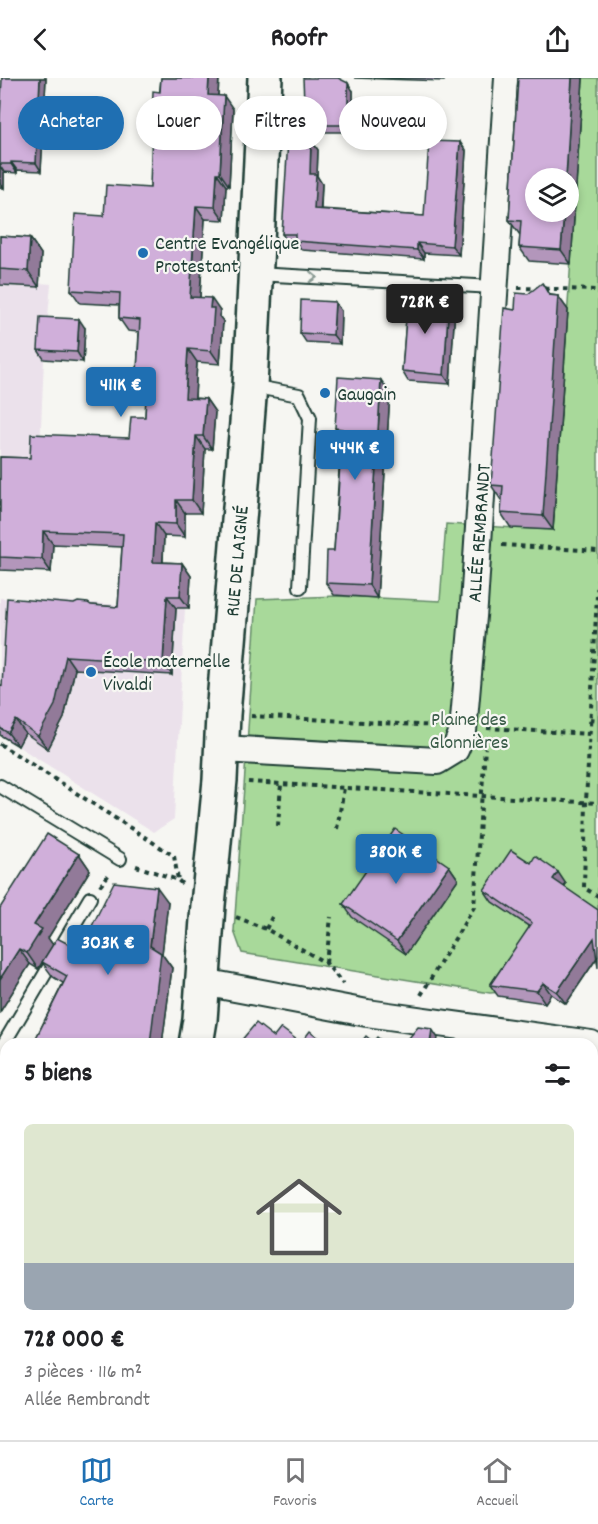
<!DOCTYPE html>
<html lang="fr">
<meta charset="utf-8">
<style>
:root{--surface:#fff;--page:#f2f2f2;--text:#202124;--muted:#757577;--line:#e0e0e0;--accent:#1f6fb2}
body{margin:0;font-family:Dekko,sans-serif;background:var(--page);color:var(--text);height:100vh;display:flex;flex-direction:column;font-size:22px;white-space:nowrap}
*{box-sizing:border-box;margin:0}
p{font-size:20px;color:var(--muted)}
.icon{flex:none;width:33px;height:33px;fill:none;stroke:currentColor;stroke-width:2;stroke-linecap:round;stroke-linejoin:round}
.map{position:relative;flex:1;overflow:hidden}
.details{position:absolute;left:0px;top:960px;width:598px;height:402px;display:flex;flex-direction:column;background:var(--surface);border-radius:18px 18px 0 0;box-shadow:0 3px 9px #0003}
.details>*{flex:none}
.banner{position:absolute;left:18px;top:18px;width:562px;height:54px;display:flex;gap:12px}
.controls{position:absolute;left:525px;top:90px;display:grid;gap:12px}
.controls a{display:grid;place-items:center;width:54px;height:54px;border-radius:50%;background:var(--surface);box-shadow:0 3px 9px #0003;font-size:30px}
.price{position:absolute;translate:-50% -51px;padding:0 14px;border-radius:6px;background:var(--accent);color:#fff;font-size:20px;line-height:39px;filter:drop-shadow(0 2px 3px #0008)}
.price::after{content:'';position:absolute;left:50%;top:36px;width:18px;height:14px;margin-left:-9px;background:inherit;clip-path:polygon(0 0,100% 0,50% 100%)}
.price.selected{background:#222;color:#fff}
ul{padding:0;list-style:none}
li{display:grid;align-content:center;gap:12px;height:318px;padding:0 24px}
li+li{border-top:2px solid var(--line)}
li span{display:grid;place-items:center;height:186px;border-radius:9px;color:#555}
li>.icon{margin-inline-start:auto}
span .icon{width:108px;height:108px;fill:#fffc;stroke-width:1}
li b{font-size:26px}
h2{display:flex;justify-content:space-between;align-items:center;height:72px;padding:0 24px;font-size:26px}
.chip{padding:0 21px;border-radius:27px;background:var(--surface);box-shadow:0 3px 9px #0003;font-size:21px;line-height:54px}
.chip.selected{background:var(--accent);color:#fff}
header{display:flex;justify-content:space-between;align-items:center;height:78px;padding:0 24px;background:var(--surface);font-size:27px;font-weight:700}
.dock{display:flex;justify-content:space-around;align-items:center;height:84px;border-top:2px solid var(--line);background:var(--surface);font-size:16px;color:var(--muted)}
.dock a{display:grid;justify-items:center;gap:3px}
.dock .selected{color:var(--accent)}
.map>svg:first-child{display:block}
.built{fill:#ebe1eb}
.green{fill:#a8d99a;stroke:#648b67;stroke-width:1.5}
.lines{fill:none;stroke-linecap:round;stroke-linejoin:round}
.lane-casing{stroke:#1f3d34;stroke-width:16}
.street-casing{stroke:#1f3d34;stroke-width:30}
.secondary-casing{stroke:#1f3d34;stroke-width:38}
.path{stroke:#1f3d34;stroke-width:4;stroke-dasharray:4.5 4.5;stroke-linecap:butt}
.lane{stroke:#f6f6f2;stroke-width:12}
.street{stroke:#f6f6f2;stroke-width:26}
.secondary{stroke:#f6f6f2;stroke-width:33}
.wall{fill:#b396bb;stroke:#1f3d34;stroke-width:1.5}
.shaded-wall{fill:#927a99;stroke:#1f3d34;stroke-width:1.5}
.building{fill:#d0afda;stroke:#1f3d34;stroke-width:1.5}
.oneway{stroke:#8a9a93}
.poi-dot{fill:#1f6fb2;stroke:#f6f6f2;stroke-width:2}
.labels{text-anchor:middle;stroke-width:4.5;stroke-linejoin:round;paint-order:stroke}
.poi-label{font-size:20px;fill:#1f3d34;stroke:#f6f6f2;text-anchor:start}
.street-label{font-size:20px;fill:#1f3d34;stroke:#f6f6f2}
.park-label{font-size:20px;fill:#3a5c48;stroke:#f6f6f2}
</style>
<header><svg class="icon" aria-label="back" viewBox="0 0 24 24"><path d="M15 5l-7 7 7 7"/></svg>Roofr<svg class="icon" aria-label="share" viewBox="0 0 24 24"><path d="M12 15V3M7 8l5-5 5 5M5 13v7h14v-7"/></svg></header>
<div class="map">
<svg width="598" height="1362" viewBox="0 0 598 1362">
<rect width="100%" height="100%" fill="#f6f6f2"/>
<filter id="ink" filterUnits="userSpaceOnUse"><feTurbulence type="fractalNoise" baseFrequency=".0167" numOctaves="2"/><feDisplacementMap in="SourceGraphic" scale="12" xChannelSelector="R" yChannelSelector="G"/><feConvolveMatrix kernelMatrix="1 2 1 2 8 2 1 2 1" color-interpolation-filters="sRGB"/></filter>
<g filter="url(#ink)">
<g class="built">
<polygon points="0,173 41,176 40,205 51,206 44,281 39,393 0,433"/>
<polygon points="0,520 185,530 174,741 154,754 0,657"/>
</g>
<polygon class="green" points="583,0 598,0 598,838 541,857 501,914 490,915 242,875 234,853 257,521 338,518 440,523 446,446 553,452"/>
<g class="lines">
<g class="lane-casing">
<g id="lane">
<polyline points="256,196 494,209"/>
<polyline points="251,308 299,317 310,340 300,509"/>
<polyline points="0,708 120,781"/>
<polyline points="0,972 90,820"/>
</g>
</g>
<g class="street-casing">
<g id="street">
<polyline points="222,671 437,683 455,672 463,653 474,527 508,0"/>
<polyline points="203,904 367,935 591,966"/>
<polyline points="0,1069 6,1072"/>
<polyline points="592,1292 598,1285"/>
<polyline points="297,1356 302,1362"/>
<polyline points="533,1362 538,1356"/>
</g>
</g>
<g class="secondary-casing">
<g id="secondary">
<polyline points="196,966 200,942 208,827 220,702 223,637 250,308 265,0"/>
<polyline points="136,1362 137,1356"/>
</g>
</g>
<g class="path">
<polyline points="518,210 598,212"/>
<polyline points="502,467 598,473"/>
<polyline points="598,499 586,724 584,810 598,818"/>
<polyline points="251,638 438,648"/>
<polyline points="590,641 598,642"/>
<polyline points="487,650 589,656"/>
<polyline points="0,666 174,778 178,802"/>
<polyline points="248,704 598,725"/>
<polyline points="278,748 281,706"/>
<polyline points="337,751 344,710"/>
<polyline points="136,788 178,802 182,806"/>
<polyline points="100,808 110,795"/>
<polyline points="236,839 266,851 326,885 343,906"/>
<polyline points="266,851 272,839"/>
<polyline points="326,885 331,839"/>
<polyline points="421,917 474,829 485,670"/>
<polyline points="0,1320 6,1310"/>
</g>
<use href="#lane" class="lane"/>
<use href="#street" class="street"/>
<use href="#secondary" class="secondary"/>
</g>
<g class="wall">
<polygon points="2,0 46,0 41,93 17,92 17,95 4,94 4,110 0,110 0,41"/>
<polygon points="161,0 219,0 218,18 233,31 229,108 226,108 224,142 205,141 200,219 220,233 219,238 223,243 220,286 197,284 195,320 206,321 215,334 212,371 205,371 201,435 185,435 185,459 164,458 163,484 182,485 191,498 189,530 176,530 172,597 75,591 64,640 48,671 25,655 18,668 0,657 0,607 2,608 91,527 118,529 122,469 53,466 51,494 0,492 0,379 30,380 129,360 145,339 147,307 137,294 139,254 128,253 119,240 119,227 80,225 71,212 104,138 150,110"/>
<polygon points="354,0 444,0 444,3"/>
<polygon points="518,0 583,0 571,186 529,183 519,169 520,157 509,142"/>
<polygon points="353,13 353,30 404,31 409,39 409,58 351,54 310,54 305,47"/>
<polygon points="311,62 318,72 317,98 322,106 321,131 424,138 466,73 459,177 424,175 424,181 302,172 297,166 289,165 282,156"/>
<polygon points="0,158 30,160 41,176 39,209 0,207"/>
<polygon points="551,217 558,218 568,232 553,452 511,450 501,435 502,422 501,422 491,407 515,232"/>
<polygon points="455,230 450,306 408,303 402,293 406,242 404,240"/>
<polygon points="341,233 340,266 306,264 300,255"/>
<polygon points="85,250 83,284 44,281 38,272"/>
<polygon points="390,315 377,520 334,517 326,505 334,473 341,359 335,350"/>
<polygon points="79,776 90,792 48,860 53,867 80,872 168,824 162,876 172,890 162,966 34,966 37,962 36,960 63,905 53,899 42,884 38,891 30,886 0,934 0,830"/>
<polygon points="531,785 566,806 564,809 597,880 566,926 551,916 545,925 498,918 490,907 530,849 492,824 484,812"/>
<polygon points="449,788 458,801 406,876 352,839 343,826"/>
<polygon points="592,989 598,990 598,1105 592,1104"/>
<polygon points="6,1011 6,1030 0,1021"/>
<polygon points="0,1107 6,1111 6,1172 0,1169"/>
<polygon points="344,1356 388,1356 383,1362 351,1362"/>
</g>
<g class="shaded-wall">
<polygon points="40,0 46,0 41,93 36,85"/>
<polygon points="209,0 219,0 217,30 208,17"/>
<polygon points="572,0 583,0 571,186 561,172 564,134 568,134 568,100 566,100"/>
<polygon points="348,5 353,13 353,38 348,30"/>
<polygon points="224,18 233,31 229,108 220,95"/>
<polygon points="404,31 409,39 409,58 404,50"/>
<polygon points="311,62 318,72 317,98 322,106 320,140 314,131 310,96"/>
<polygon points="460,64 466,73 459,177 452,168"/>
<polygon points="11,84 17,92 17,95 11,86"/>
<polygon points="0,88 4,94 4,110 0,105"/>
<polygon points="217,95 226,108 224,142 215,129"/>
<polygon points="196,128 205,141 199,232 190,219"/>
<polygon points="30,160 41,176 39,209 28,193"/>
<polygon points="417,165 424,175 424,181 417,172"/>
<polygon points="542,205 552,219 558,218 568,232 553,452 543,438 549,217"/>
<polygon points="211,220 220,233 219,238 223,243 220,286 211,273 210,230"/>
<polygon points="449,221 455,230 450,306 444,297"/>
<polygon points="335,224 341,233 340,266 333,257"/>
<polygon points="79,241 85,250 83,284 77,274"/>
<polygon points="188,271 197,284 194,333 185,320"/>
<polygon points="381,302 390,315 377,520 369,507"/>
<polygon points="206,321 215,334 212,371 203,358"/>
<polygon points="196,358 205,371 201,435 192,422"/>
<polygon points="176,422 185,435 185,459 176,446"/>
<polygon points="155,445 164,458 162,497 153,484"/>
<polygon points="43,453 53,466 51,494 42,481"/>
<polygon points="182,485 191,498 189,530 180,518"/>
<polygon points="167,518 176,530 172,597 163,584"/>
<polygon points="66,578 75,591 64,640 48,671 38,658"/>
<polygon points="16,642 25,655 18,668 8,655"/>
<polygon points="79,776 90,792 48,860 53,867 38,891 27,875 34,847"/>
<polygon points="449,788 458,801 406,876 397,863"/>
<polygon points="558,794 566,806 561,813 553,801"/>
<polygon points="157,809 168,824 162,876 172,890 162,966 150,966 150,868"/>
<polygon points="594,860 598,878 566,926 557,914"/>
<polygon points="19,871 30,886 0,934 0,901"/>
<polygon points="543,905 551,916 545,925 537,913"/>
<polygon points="432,951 438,960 437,966 430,966"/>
<polygon points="598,1215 598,1231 592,1238 592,1222"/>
<polygon points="6,1258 6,1291 0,1300 0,1267"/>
<polygon points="80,1356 86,1356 89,1360 88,1362 76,1362"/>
<polygon points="375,1356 388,1356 383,1362 370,1362"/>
<polygon points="483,1356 496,1356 491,1362 479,1362"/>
</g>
<g class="building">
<polygon points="2,0 40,0 36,85 11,84 11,86 0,86 0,41"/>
<polygon points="161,0 209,0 208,17 224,18 220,95 217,95 215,129 196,128 190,219 211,220 210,230 214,230 211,273 188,271 185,320 206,321 203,358 196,358 192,422 176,422 176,446 155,445 153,484 182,485 180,518 167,518 163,584 66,578 55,627 38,658 16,642 8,655 0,650 0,607 2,608 7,520 74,526 78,524 88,525 91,527 118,529 123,456 43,453 42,481 0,479 0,379 30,380 31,356 129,360 131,339 145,339 147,295 137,294 140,242 119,240 120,215 71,212 75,136 104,138 106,107 150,110 153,13 160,14"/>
<polygon points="303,0 338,0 348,5 348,30 404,31 404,50 346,47 305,47"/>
<polygon points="518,0 572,0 566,100 536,100 536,134 564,134 561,172 519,169 521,143 509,142"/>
<polygon points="288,62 311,62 310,96 316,96 314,131 424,138 429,63 460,64 452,168 417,165 417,172 295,163 295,156 282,156"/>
<polygon points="0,158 30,160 28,193 0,191"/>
<polygon points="542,205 549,217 558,218 543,438 501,435 503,408 491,407 504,230 515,232 516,215 528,216"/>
<polygon points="406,218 449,221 444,297 402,293 406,240 404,240"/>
<polygon points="301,222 335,224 333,257 300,255"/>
<polygon points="40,239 79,241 77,274 38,272"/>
<polygon points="338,299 381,302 369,507 326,505 327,473 334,473 338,417 342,351 335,350"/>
<polygon points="395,751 449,788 397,863 343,826"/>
<polygon points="47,756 79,776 34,847 42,851 27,875 19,871 0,901 0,830"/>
<polygon points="511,772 531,785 535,778 558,794 553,801 598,832 598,890 594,860 557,914 543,905 537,913 490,907 532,845 484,812"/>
<polygon points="114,804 157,809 150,868 161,875 150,966 34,966 37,961 36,960 67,898 42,884 57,860 80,872"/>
<polygon points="256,945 274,959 281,950 301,965 310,953 327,966 242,966 240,964"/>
<polygon points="418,949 432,951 430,966 404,966"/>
<polygon points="366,958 373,964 377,959 385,966 360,966"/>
<polygon points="592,989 598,990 598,1093 592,1092"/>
<polygon points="6,1011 6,1025 0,1021"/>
<polygon points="0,1107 6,1111 6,1164 0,1160"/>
<polygon points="6,1189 6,1258 0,1267 0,1198"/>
<polygon points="592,1208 598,1211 598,1215 592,1222"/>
<polygon points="598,1318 598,1362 566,1362 572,1356 592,1356 592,1324"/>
<polygon points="48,1356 80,1356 76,1362 49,1362 46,1360"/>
<polygon points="199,1356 228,1356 235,1362 197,1362 201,1357"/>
<polygon points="349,1356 375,1356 370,1362 356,1362"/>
<polygon points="428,1356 483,1356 479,1362 423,1362"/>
</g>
<defs><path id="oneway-chevron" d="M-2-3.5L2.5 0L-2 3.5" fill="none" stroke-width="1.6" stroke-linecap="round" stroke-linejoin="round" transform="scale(1.5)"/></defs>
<use class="oneway" href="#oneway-chevron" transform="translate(313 199) rotate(3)"/>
</g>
<g class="poi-dot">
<circle cx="143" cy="175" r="6"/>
<circle cx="325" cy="315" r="6"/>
<circle cx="91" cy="594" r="6"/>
</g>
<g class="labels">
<g class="poi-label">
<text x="155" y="171">Centre Evangélique<tspan x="155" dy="23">Protestant</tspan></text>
<text x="337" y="322">Gaugain</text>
<text x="103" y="589">École maternelle<tspan x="103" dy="23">Vivaldi</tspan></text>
</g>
<g class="street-label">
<text transform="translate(478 455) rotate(-86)" y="7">ALLÉE REMBRANDT</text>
<text transform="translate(236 483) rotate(-85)" y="7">RUE DE LAIGNÉ</text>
</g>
<g class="park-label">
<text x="469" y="647">Plaine des<tspan x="469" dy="23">Glonnières</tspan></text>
</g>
</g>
</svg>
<div class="controls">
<a><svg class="icon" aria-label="layers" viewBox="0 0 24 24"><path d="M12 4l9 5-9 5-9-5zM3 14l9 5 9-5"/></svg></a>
</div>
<b class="price selected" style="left:425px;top:257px">728K €</b>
<b class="price" style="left:121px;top:340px">411K €</b>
<b class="price" style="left:355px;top:403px">444K €</b>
<b class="price" style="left:396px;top:807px">380K €</b>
<b class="price" style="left:108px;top:898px">303K €</b>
<div class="banner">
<a class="chip selected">Acheter</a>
<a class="chip">Louer</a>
<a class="chip">Filtres</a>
<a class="chip">Nouveau</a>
</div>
<section class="details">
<h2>5 biens<svg class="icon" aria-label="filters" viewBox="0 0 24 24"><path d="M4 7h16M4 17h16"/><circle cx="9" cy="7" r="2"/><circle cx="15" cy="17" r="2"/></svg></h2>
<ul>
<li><span style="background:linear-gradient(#dfe7d0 75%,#9aa5b1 0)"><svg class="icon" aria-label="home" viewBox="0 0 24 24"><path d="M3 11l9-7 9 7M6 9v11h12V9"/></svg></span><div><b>728 000 €</b><p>3 pièces · 116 m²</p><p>Allée Rembrandt</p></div></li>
</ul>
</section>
</div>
<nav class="dock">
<a class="selected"><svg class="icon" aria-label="map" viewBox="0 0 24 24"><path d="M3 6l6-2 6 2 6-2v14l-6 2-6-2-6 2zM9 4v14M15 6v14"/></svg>Carte</a>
<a><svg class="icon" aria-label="saved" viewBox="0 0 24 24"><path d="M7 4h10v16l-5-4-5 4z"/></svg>Favoris</a>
<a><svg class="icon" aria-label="home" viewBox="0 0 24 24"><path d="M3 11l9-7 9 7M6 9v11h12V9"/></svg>Accueil</a>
</nav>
